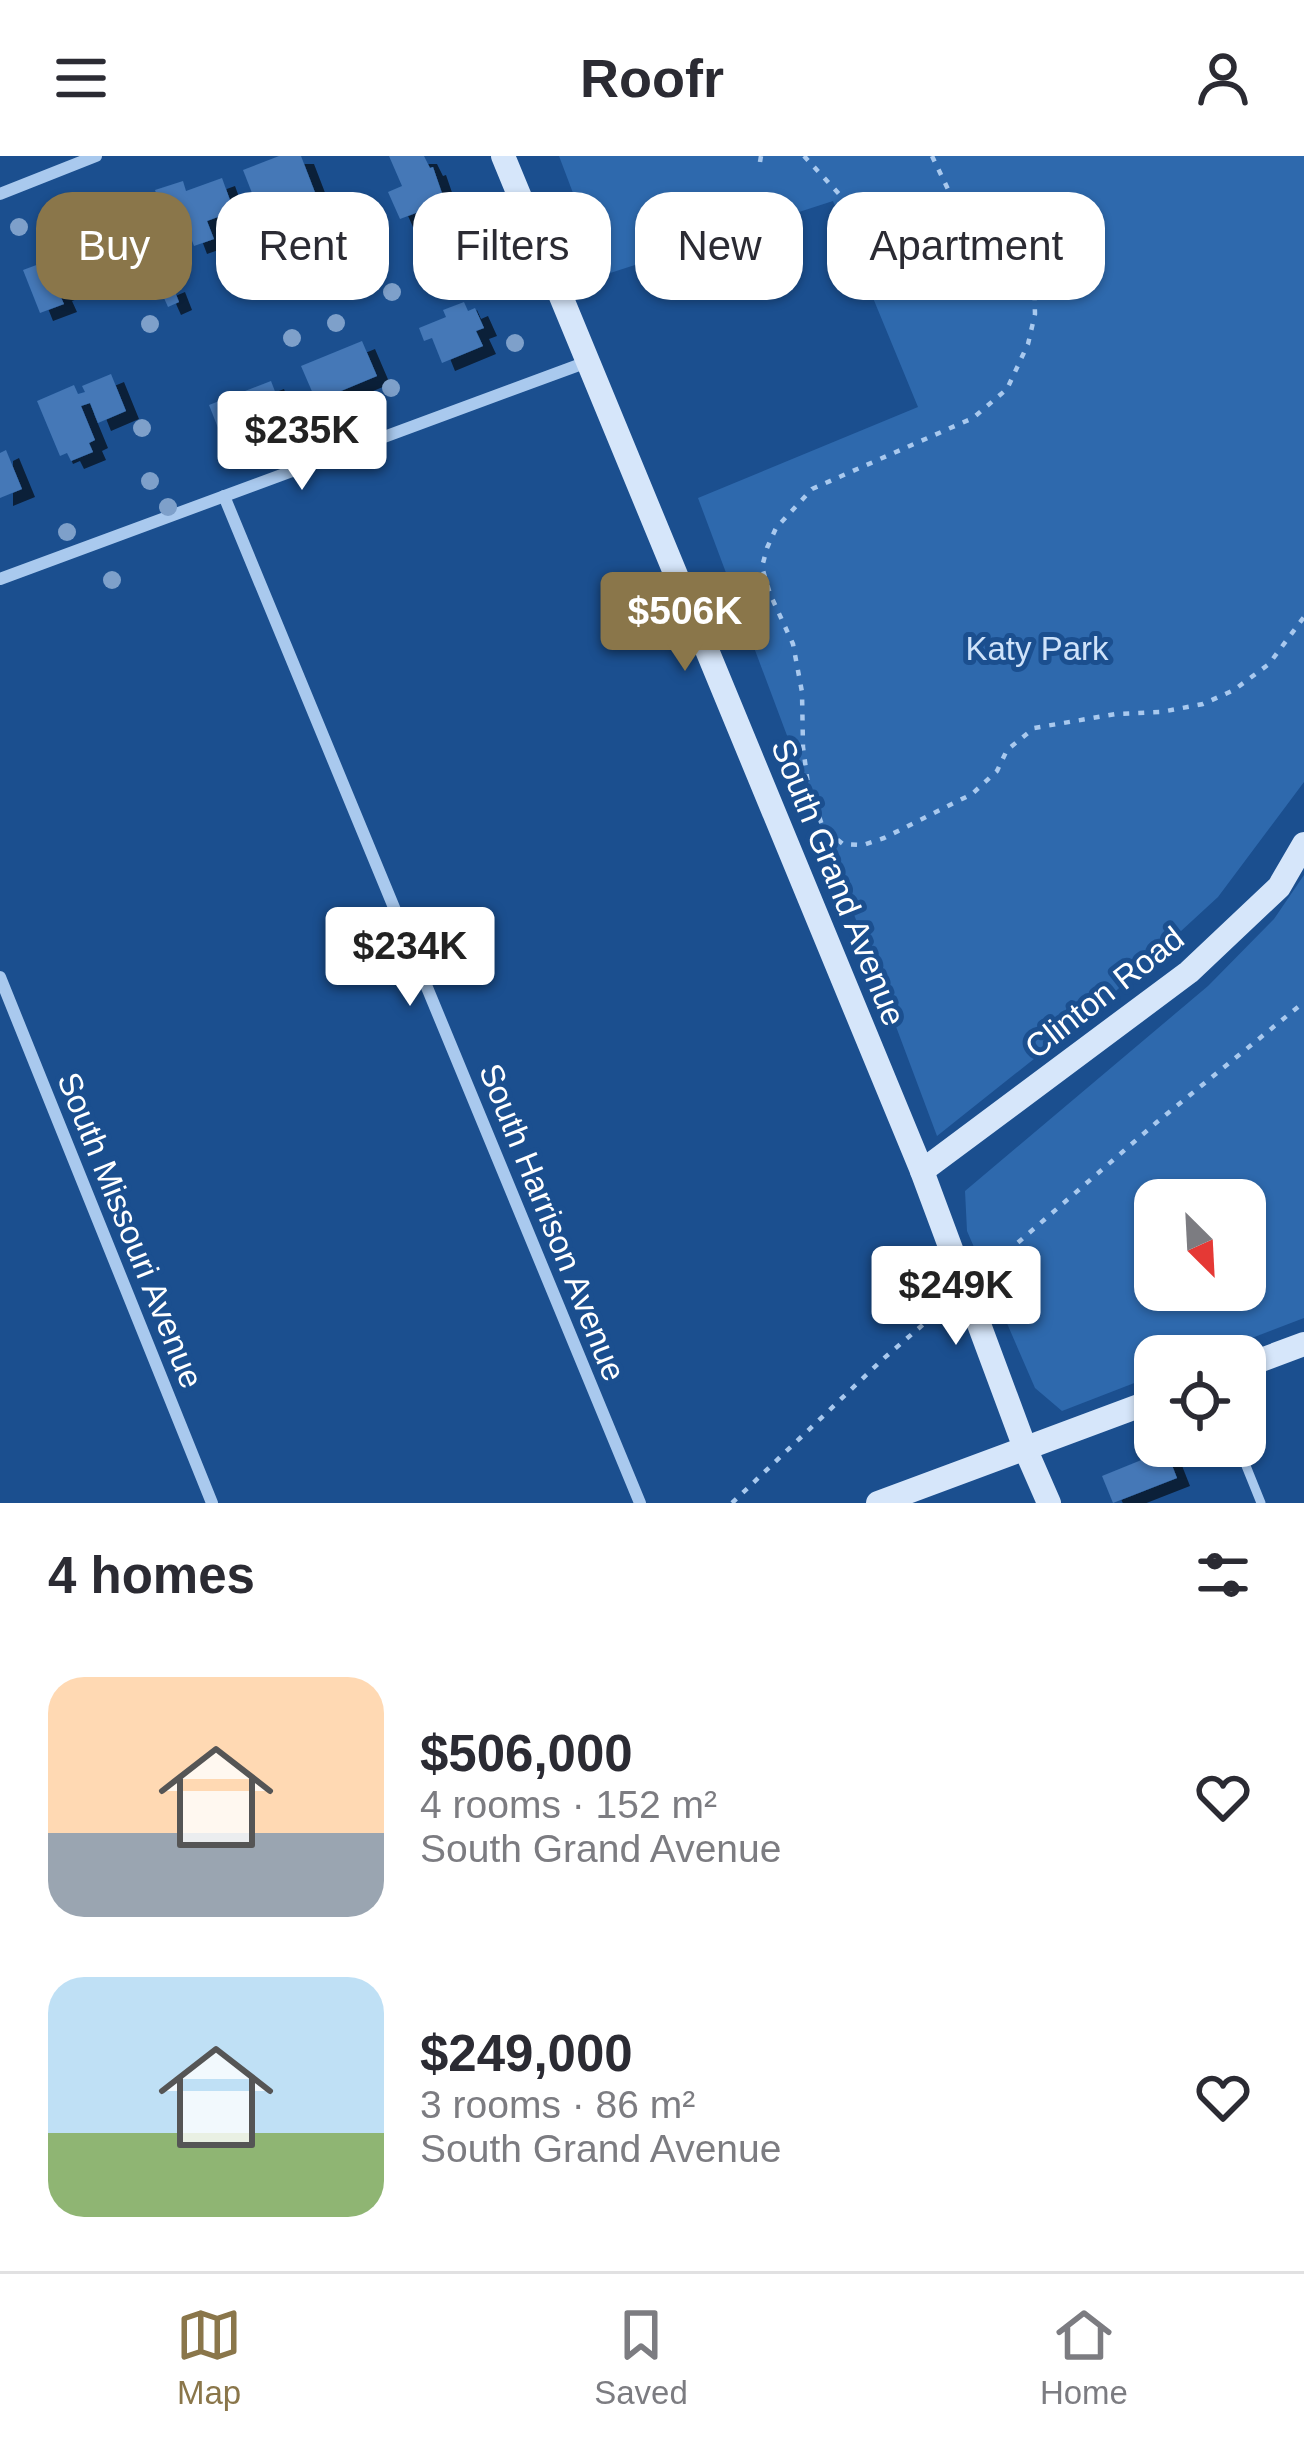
<!DOCTYPE html>
<meta charset="utf-8">
<style>
:root{--surface:#fff;--page:#f7f7f7;--text:#2b2b33;--muted:#7c7c81;--line:#e1e1e2;--accent:#8a764a}
body{margin:0;font-family:Arial,sans-serif;background:var(--page);color:var(--text);height:100vh;display:flex;flex-direction:column;font-size:45px;white-space:nowrap}
*{box-sizing:border-box;margin:0}
p{font-size:39px;color:var(--muted)}
.icon{flex:none;width:66px;height:66px;fill:none;stroke:currentColor;stroke-width:2;stroke-linecap:round;stroke-linejoin:round}
.map{position:relative;height:1347px;overflow:hidden}
.panel{display:flex;flex-direction:column;background:var(--surface);flex:1}
.panel>*{flex:none}
.banner{position:absolute;left:36px;top:36px;width:1233px;height:108px;display:flex;gap:24px}
.needle{width:78px;rotate:156deg}
.buttons{position:absolute;left:1134px;top:1023px;display:grid;gap:24px}
.buttons a{display:grid;place-items:center;width:132px;height:132px;border-radius:24px;background:var(--surface);box-shadow:0 3px 9px #0004;font-size:60px}
.price{position:absolute;translate:-50% -102px;padding:0 27px;border-radius:12px;background:#fff;color:#222;font-size:39px;line-height:78px;filter:drop-shadow(0 3px 6px #0008)}
.price::after{content:'';position:absolute;left:50%;top:72px;width:36px;height:27px;margin-left:-18px;background:inherit;clip-path:polygon(0 0,100% 0,50% 100%)}
.price.selected{background:var(--accent);color:#fff}
ul{padding:0;list-style:none}
li{display:flex;align-items:center;gap:36px;height:300px;padding:0 48px}
li span{display:grid;place-items:center;flex:none;width:336px;height:240px;border-radius:36px;color:#555}
li>.icon{margin-inline-start:auto}
span .icon{width:144px;height:144px;fill:#fffc;stroke-width:1}
li b{font-size:51px}
h2{display:flex;justify-content:space-between;align-items:center;height:144px;padding:0 48px;font-size:51px}
.pill{padding:0 42px;border-radius:36px;background:var(--surface);box-shadow:0 3px 9px #0004;font-size:42px;line-height:108px}
.pill.selected{background:var(--accent);color:#fff}
header{display:flex;justify-content:space-between;align-items:center;height:156px;padding:0 48px;background:var(--surface);font-size:54px;font-weight:600}
.menu{display:flex;justify-content:space-around;align-items:center;height:168px;border-top:3px solid var(--line);background:var(--surface);font-size:33px;color:var(--muted)}
.menu a{display:grid;justify-items:center;gap:6px}
.menu .selected{color:var(--accent)}
.map>svg:first-child{display:block}
.green{fill:#2e69ad;fill-rule:evenodd}
.building{fill:#4478b7;filter:url(#shadow)}
.lines{fill:none;stroke-linecap:round;stroke-linejoin:round}
.path{stroke:#a9c9ee;stroke-width:4.5;stroke-dasharray:6 9;stroke-linecap:butt}
.lane{stroke:#a9c9ee;stroke-width:9}
.street{stroke:#a9c9ee;stroke-width:12}
.secondary{stroke:#d6e6fa;stroke-width:24}
.tree{fill:#7ea0ca}
.labels{text-anchor:middle;stroke-width:10;stroke-linejoin:round;paint-order:stroke}
.park-label{font-size:33px;fill:#cfe3fa;stroke:#1b4f8f}
.street-label{font-size:33px;fill:#fff;stroke:#1b4f8f}
</style>
<header><svg class="icon" aria-label="menu" viewBox="0 0 24 24"><path d="M4 6h16M4 12h16M4 18h16"/></svg>Roofr<svg class="icon" aria-label="person" viewBox="0 0 24 24"><circle cx="12" cy="8" r="4"/><path d="M4 21q1-7 8-7t8 7"/></svg></header>
<div class="map">
<svg width="1304" height="1347" viewBox="0 0 1304 1347">
<defs>
<filter id="shadow"><feDropShadow dx="13" dy="8" stdDeviation="0" flood-color="#0009"/></filter>
</defs>
<rect width="100%" height="100%" fill="#1b4f8f"/>
<g class="green">
<polygon points="559,0 1304,0 1304,626 1218,741 1093,856 937,980 698,342 918,251 833,45 604,119"/>
<path d="M1304,719V1162L1205,1200H1155V1219L1062,1255L1035,1232L967,1075L965,1035L1208,830L1274,763ZM1155,1044H1245V1134H1155Z"/>
</g>
<g class="building">
<polygon points="279,0 301,0 321,52 266,73 243,14"/>
<polygon points="389,0 424,0 430,12 433,11 445,46 400,63 388,36 402,30"/>
<polygon points="222,22 234,55 207,65 214,83 194,90 188,74 171,80 155,34 183,25 186,35"/>
<polygon points="107,82 120,114 59,137 64,148 40,157 23,114 58,101 55,92 69,87 72,95"/>
<polygon points="172,128 179,146 168,151 160,133"/>
<polygon points="464,146 468,155 475,152 484,172 476,175 483,190 442,207 432,182 424,185 419,172 446,161 443,154"/>
<polygon points="362,185 377,220 341,235 345,244 320,254 301,210"/>
<polygon points="111,218 126,255 98,267 90,247 81,250 95,284 89,287 93,296 71,305 67,297 60,300 37,245 74,229 78,238 85,236 82,230"/>
<polygon points="271,225 284,259 250,273 253,281 226,292 209,249"/>
<polygon points="6,294 22,333 0,342 0,297"/>
<polygon points="1166,1294 1177,1322 1113,1347 1102,1320"/>
</g>
<g class="lines">
<g class="path">
<polyline points="804,0 840,39 870,59 990,89 1019,104 1034,123 1035,158 1028,188 1007,233 973,262 812,333 776,372 767,392 762,411 770,438 793,488 802,536 803,591 808,628 823,672 843,688 863,689 884,682 972,638 997,615 1007,594 1034,572 1116,558 1161,556 1203,548 1234,534 1269,508 1304,461"/>
<polyline points="932,0 973,85"/>
<polyline points="760,6 761,0"/>
<polyline points="984,1116 1157,966 1304,846"/>
<polyline points="732,1347 883,1203 948,1147"/>
</g>
<polyline class="lane" points="1238,1290 1261,1347"/>
<g class="street">
<polyline points="0,38 96,0"/>
<polyline points="224,340 640,1347"/>
<polyline points="0,423 587,206"/>
<polyline points="0,821 212,1347"/>
</g>
<g class="secondary">
<polyline points="503,0 922,1015 1025,1292 1049,1347"/>
<polyline points="922,1015 1189,816 1279,731 1304,688"/>
<polyline points="1245,1210 1304,1188"/>
<polyline points="878,1347 1155,1244"/>
</g>
</g>
<g class="tree">
<circle cx="80" cy="48" r="9"/>
<circle cx="478" cy="68" r="9"/>
<circle cx="19" cy="71" r="9"/>
<circle cx="301" cy="71" r="9"/>
<circle cx="267" cy="102" r="9"/>
<circle cx="392" cy="136" r="9"/>
<circle cx="336" cy="167" r="9"/>
<circle cx="150" cy="168" r="9"/>
<circle cx="292" cy="182" r="9"/>
<circle cx="515" cy="187" r="9"/>
<circle cx="391" cy="232" r="9"/>
<circle cx="142" cy="272" r="9"/>
<circle cx="289" cy="289" r="9"/>
<circle cx="150" cy="325" r="9"/>
<circle cx="168" cy="351" r="9"/>
<circle cx="67" cy="376" r="9"/>
<circle cx="112" cy="424" r="9"/>
</g>
<g class="labels">
<g class="park-label">
<text x="1037" y="504">Katy Park</text>
</g>
<g class="street-label">
<text transform="translate(839 726) rotate(68)" y="12">South Grand Avenue</text>
<text transform="translate(1104 836) rotate(-38)" y="12">Clinton Road</text>
<text transform="translate(553 1066) rotate(68)" y="12">South Harrison Avenue</text>
<text transform="translate(131 1074) rotate(68)" y="12">South Missouri Avenue</text>
</g>
</g>
</svg>
<div class="buttons">
<a><svg class="needle" viewBox="-14 -14 28 28"><path d="M0-13l5 13h-10z" fill="#e53935"/><path d="M0 13l5-13h-10z" fill="#7c7c81"/></svg></a>
<a><svg class="icon" aria-label="locate" viewBox="0 0 24 24"><circle cx="12" cy="12" r="6"/><path d="M12 2v4M12 18v4M2 12h4M18 12h4"/></svg></a>
</div>
<b class="price" style="left:302px;top:337px">$235K</b>
<b class="price selected" style="left:685px;top:518px">$506K</b>
<b class="price" style="left:410px;top:853px">$234K</b>
<b class="price" style="left:956px;top:1192px">$249K</b>
<div class="banner">
<a class="pill selected">Buy</a>
<a class="pill">Rent</a>
<a class="pill">Filters</a>
<a class="pill">New</a>
<a class="pill">Apartment</a>
</div>
</div>
<section class="panel">
<h2>4 homes<svg class="icon" aria-label="filters" viewBox="0 0 24 24"><path d="M4 7h16M4 17h16"/><circle cx="9" cy="7" r="2"/><circle cx="15" cy="17" r="2"/></svg></h2>
<ul>
<li><span style="background:linear-gradient(#ffd9b3 65%,#9aa5b1 0)"><svg class="icon" aria-label="home" viewBox="0 0 24 24"><path d="M3 11l9-7 9 7M6 9v11h12V9"/></svg></span><div><b>$506,000</b><p>4 rooms · 152 m²</p><p>South Grand Avenue</p></div><svg class="icon" aria-label="heart" viewBox="0 0 24 24"><path d="M12 20l-8-8c-3-5 5-10 8-4 3-6 11-1 8 4z"/></svg></li>
<li><span style="background:linear-gradient(#bfe0f5 65%,#8fb573 0)"><svg class="icon" aria-label="home" viewBox="0 0 24 24"><path d="M3 11l9-7 9 7M6 9v11h12V9"/></svg></span><div><b>$249,000</b><p>3 rooms · 86 m²</p><p>South Grand Avenue</p></div><svg class="icon" aria-label="heart" viewBox="0 0 24 24"><path d="M12 20l-8-8c-3-5 5-10 8-4 3-6 11-1 8 4z"/></svg></li>
</ul>
</section>
<nav class="menu">
<a class="selected"><svg class="icon" aria-label="map" viewBox="0 0 24 24"><path d="M3 6l6-2 6 2 6-2v14l-6 2-6-2-6 2zM9 4v14M15 6v14"/></svg>Map</a>
<a><svg class="icon" aria-label="saved" viewBox="0 0 24 24"><path d="M7 4h10v16l-5-4-5 4z"/></svg>Saved</a>
<a><svg class="icon" aria-label="home" viewBox="0 0 24 24"><path d="M3 11l9-7 9 7M6 9v11h12V9"/></svg>Home</a>
</nav>
